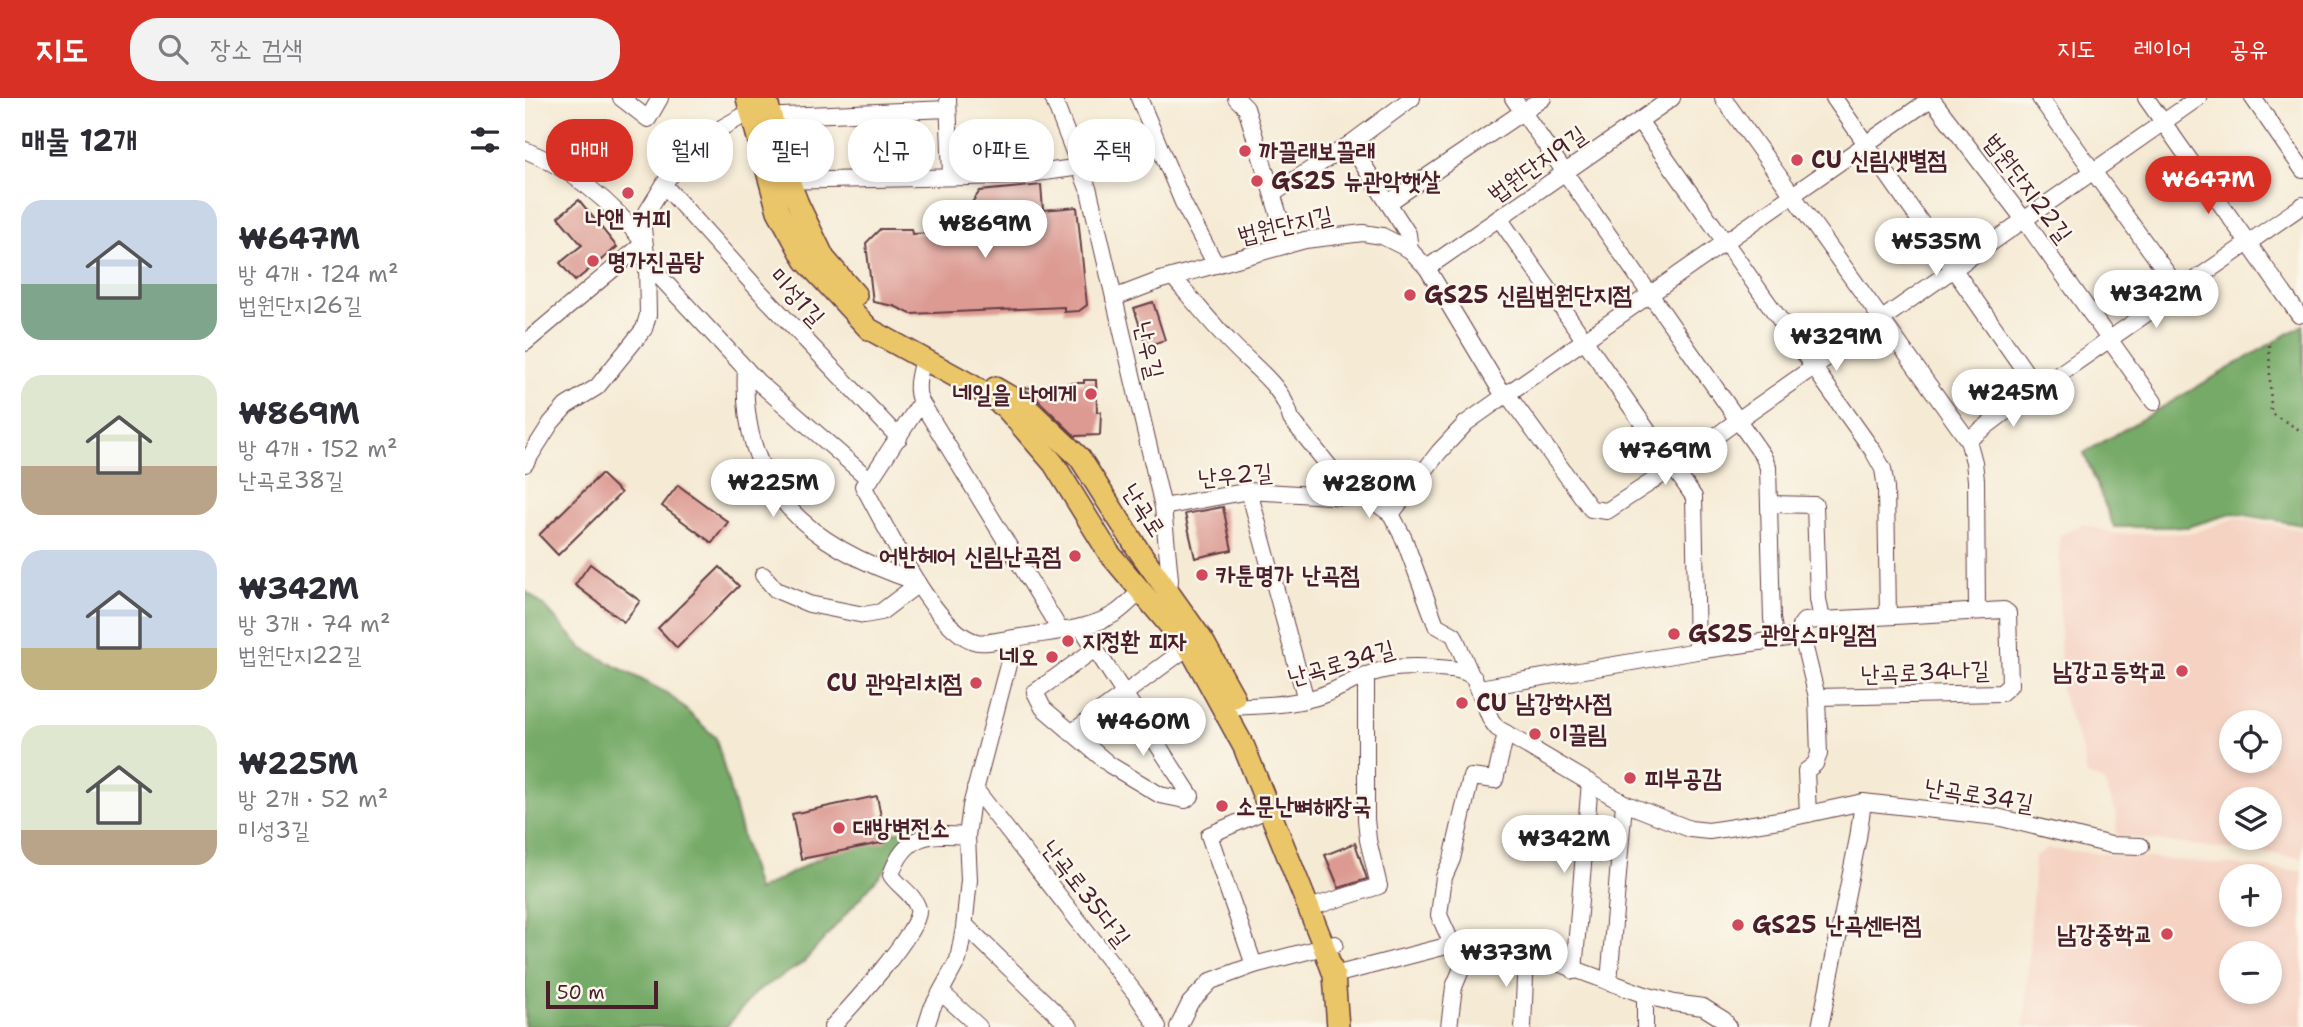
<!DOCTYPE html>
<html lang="ko">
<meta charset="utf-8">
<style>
:root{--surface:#fff;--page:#f2f2f3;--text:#2b2b33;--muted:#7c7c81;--accent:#d93025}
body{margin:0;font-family:"Shantell Sans","Poor Story",sans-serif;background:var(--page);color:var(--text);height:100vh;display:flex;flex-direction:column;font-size:26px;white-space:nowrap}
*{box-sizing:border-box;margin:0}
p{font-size:23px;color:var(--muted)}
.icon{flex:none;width:38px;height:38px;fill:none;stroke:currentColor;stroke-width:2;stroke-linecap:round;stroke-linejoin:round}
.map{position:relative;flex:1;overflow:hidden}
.panel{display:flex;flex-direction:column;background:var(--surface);width:525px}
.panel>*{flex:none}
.banner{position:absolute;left:21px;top:21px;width:665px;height:63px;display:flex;gap:14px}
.buttons{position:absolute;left:1694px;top:612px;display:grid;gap:14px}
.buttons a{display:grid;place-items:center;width:63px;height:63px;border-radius:50%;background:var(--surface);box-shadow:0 4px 10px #0003;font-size:35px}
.scale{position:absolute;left:21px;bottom:18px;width:112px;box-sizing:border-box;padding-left:7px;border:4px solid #4a1f2b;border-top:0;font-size:19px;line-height:24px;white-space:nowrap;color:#4a1f2b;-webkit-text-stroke:5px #fbf7ec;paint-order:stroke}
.price{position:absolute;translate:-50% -60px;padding:0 16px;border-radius:24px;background:#fff;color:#222;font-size:23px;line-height:46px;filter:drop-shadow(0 2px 4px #0008)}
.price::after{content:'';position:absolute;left:50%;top:42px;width:21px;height:16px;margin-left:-10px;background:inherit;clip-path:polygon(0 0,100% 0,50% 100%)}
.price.active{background:var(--accent);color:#fff}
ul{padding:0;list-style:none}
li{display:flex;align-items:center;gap:21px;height:175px;padding:0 21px}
li span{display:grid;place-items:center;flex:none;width:196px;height:140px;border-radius:21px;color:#555}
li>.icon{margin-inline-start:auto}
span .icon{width:84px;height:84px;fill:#fffc;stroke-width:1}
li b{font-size:30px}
h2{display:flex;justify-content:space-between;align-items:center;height:84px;padding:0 21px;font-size:30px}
.tag{padding:0 24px;border-radius:28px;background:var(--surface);box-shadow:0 4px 10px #0003;font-size:24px;line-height:63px}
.tag.active{background:var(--accent);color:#fff}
header{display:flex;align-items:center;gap:42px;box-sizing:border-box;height:98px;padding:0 35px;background:var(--accent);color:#fff}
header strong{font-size:33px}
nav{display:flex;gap:38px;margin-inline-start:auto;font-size:24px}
.search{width:490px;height:63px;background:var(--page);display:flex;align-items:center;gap:18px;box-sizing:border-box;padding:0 24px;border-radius:28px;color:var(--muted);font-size:26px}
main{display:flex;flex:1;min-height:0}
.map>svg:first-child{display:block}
.built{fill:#f5d2c2;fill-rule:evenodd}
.forest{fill:#76aa67;stroke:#606449;stroke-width:2}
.building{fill:#dc9a92}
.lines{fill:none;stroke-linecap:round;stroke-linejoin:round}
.minor-casing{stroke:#643d44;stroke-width:18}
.major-casing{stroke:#643d44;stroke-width:24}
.path{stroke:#643d44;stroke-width:2.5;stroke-dasharray:2 5;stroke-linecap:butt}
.minor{stroke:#fff;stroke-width:16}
.major{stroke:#ebc669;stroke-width:21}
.poi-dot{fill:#d1495b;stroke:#fbf7ec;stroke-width:2.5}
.labels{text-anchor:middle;stroke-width:5;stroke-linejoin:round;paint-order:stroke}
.poi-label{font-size:24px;font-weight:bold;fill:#4a1f2b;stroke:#fbf7ec;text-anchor:start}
.street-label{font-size:24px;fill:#4a1f2b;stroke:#fbf7ec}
</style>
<header>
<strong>지도</strong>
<div class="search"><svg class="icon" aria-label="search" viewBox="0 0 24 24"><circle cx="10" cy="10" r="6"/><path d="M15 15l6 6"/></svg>장소 검색</div>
<nav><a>지도</a><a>레이어</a><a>공유</a></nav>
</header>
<main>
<section class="panel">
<h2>매물 12개<svg class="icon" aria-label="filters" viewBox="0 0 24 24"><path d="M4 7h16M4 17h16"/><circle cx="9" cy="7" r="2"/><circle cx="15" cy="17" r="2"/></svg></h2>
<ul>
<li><span style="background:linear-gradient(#c9d6e8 60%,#7fa58c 0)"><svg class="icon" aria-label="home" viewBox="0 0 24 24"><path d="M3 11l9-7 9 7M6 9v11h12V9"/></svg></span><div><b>₩647M</b><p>방 4개 · 124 m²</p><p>법원단지26길</p></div></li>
<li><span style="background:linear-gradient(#dfe7d0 65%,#b9a48a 0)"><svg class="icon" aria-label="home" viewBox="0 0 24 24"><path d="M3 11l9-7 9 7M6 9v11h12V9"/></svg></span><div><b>₩869M</b><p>방 4개 · 152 m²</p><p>난곡로38길</p></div></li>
<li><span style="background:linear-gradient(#c9d6e8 70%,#c2b280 0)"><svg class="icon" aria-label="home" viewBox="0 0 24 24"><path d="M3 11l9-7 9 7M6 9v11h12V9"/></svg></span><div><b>₩342M</b><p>방 3개 · 74 m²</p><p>법원단지22길</p></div></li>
<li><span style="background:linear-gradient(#dfe7d0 75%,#b9a48a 0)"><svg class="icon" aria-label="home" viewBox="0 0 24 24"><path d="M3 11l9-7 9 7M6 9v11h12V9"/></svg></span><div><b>₩225M</b><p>방 2개 · 52 m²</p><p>미성3길</p></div></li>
</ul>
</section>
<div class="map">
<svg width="1778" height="929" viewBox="0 0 1778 929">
<rect width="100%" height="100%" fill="#fbf7ec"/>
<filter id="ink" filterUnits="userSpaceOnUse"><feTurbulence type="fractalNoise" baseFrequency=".0143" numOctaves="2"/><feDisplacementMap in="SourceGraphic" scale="14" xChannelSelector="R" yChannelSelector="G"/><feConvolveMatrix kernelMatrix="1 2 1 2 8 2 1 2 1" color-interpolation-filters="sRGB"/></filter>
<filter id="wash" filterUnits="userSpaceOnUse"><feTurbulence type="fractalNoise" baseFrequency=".00686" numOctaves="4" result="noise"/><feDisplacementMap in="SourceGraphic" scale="28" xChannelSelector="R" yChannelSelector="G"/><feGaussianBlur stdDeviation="1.57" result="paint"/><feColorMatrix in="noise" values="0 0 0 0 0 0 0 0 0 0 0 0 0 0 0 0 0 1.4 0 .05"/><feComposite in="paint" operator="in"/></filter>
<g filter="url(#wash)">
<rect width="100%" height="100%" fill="#f5ead4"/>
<g class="built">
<path d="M1711,420L1778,432V760L1591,738L1592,718L1579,683L1562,677L1558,655L1536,594L1534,438L1557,426L1591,436L1668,435ZM1706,625H1745V663H1706ZM1706,702H1745V740H1706Z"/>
<path d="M1523,751L1778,773V929H1499L1510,758ZM1706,779H1745V817H1706ZM1706,856H1745V894H1706Z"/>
</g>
<g class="forest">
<polygon points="1778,227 1778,427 1709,415 1662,429 1589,429 1559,355"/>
<polygon points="0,493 19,508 58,551 144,596 191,640 232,793 329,742 398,728 278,865 231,894 201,929 0,929"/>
</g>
<g id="blocks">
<g class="building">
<polygon points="516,87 518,112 552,109 562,207 554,213 539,214 539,209 386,216 369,208 348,204 341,145 355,131 386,131 387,136 408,135 410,139 442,140 443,110 455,93"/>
<polygon points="54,102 92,149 50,183 35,165 57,147 33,119"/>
<polygon points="628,204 640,242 621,248 609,210"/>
<polygon points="559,282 571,282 572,314 576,314 575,337 550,338 507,296 496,290 543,288 543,285 559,285"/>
<polygon points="76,376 96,395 33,457 14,437"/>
<polygon points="153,387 203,424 187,445 137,408"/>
<polygon points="698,409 707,452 670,460 660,416"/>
<polygon points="65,466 115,503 99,524 50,487"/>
<polygon points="195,469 214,488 152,550 133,530"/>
<polygon points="352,698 361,744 276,761 267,716"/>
<polygon points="830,745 842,781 814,790 800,757"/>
</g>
</g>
</g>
<g filter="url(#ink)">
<use href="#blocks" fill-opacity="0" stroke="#643d44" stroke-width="2"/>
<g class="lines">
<g class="minor-casing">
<g id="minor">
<polyline points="96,0 123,21 135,0"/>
<polyline points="423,0 426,78"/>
<polyline points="528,0 564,93 638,409 645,481 644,498"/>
<polyline points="614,0 659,107 691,167"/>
<polyline points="711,0 721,10 763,147"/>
<polyline points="988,0 1238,358 1243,369 1247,521 1251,542"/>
<polyline points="1198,0 1443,342 1449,364 1451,382 1452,513"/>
<polyline points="1309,0 1513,292"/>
<polyline points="1406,0 1500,123 1629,304"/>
<polyline points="1515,0 1655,193"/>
<polyline points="1621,0 1774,217"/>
<polyline points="1728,0 1778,72"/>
<path d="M225,14L198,29L143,80L117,122L122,165L232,283L345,382L338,388C360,425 409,535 452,544C463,546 478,541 490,540"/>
<polyline points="235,19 423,11"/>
<polyline points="1115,24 1348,353 1358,371 1361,390 1363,518"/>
<polyline points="825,46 883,136 885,152"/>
<path d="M0,52C48,72 87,104 119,145"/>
<polyline points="253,83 490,78 556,69"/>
<polyline points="139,87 236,195 374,340"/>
<polyline points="749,95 825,46 887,0"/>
<polyline points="863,105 1018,0"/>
<polyline points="974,120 1169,399 1172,553"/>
<polyline points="902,170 1147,0"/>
<path d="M648,179C667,201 685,224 706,245C729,270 758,287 766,321L829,399"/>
<polyline points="589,200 636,182 780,142 838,135 857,138 885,152 902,170 974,290 982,296 1407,0"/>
<polyline points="0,245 119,145"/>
<path d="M221,271C214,392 285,449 392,484"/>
<polyline points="396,304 535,532"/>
<polyline points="1443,342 1484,311 1778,107"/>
<polyline points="0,366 26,325 41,308 72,289 119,231 123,217 122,165"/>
<path d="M345,382L396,304C389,291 395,274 398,261"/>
<polyline points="724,393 781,602"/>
<polyline points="1244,406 1290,407 1293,501 1297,522"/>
<polyline points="638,409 724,393 837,400 852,406 866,416 914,354 941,325 982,296 1066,411 1082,413 1149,369 1213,322 1673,0"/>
<polyline points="866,416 879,441 911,527 929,537 946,577"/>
<polyline points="238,477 251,492 284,506 339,517 356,514 393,486"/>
<polyline points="556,529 666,698 660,702 635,697 585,667 518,610 510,594 570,551"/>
<polyline points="1277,538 1292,599 1294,656 1290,666 1281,673 1283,716"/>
<polyline points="954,590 1172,553 1277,538 1275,528 1279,523 1479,512 1483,515 1485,587 1476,595 1292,599"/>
<path d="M697,609C726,608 756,608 784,601C804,597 820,586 839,578C863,568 888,568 913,570C926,571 940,571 949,580L966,622L972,630L1099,705L1165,731L1184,733L1260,721L1338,704L1472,719L1586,747L1616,748"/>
<polyline points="546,635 663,549"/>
<polyline points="450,691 610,895 633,929"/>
<polyline points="784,810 854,788 843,742 841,721 841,577"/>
<polyline points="440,827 545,929"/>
<polyline points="927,846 914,817 919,779 927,761 946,679 970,682 981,635"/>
<polyline points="729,867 684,737 744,711"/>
<polyline points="1049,873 1065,684"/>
<polyline points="809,877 949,841 987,848 1120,897 1149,905 1178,909 1199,922 1203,929"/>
<polyline points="1084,884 1099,705"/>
<polyline points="416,894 454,929"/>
<polyline points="1120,897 1120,929"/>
<path d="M307,929C323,912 398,830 393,811C389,796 374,789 366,777C380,736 403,735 442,738"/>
<path d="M401,929L407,910L433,862L439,830L444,782L442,738L446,708L490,540C523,534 563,533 591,515C600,509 608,500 616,493"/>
<polyline points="653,929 665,905 686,883 729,867 810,846"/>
<polyline points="924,929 929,889 949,841"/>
<polyline points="998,929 1001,855"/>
<polyline points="1295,929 1333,740 1338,704"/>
</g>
</g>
<g class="major-casing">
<g id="major">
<polyline points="222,0 253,113 280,162 344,231 448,288 480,309 529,366 584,455 667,554 719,649 796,841 809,877 813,929"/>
<polyline points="241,0 264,83 273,106 299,160 331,197"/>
<polyline points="470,290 498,306 555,360 612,450 678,543 709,599"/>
</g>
</g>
<polyline class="path" points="1744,247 1746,315 1778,334"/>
<use href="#minor" class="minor"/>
<use href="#major" class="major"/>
</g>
</g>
<g class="poi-dot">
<circle cx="720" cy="53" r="7"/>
<circle cx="1272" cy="62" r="7"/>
<circle cx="732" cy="83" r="7"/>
<circle cx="103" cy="95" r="7"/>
<circle cx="68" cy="163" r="7"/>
<circle cx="885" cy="197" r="7"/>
<circle cx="566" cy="296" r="7"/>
<circle cx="550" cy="458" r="7"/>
<circle cx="677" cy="477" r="7"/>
<circle cx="1149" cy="536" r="7"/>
<circle cx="543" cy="543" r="7"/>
<circle cx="527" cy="559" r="7"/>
<circle cx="1657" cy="573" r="7"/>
<circle cx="451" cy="585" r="7"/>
<circle cx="937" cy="605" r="7"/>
<circle cx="1010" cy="636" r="7"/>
<circle cx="1105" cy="680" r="7"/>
<circle cx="697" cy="708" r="7"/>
<circle cx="314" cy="730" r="7"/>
<circle cx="1213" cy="827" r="7"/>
<circle cx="1642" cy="836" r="7"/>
</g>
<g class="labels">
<g class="poi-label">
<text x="734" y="61">까끌래보끌래</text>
<text x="1286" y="70">CU 신림샛별점</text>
<text x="746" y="91">GS25 뉴관악햇살</text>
<text x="103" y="128" text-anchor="middle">나앤 커피</text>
<text x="82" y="171">명가진곰탕</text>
<text x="899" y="205">GS25 신림법원단지점</text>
<text x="552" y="304" text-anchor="end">네일을 나에게</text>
<text x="536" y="466" text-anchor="end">어반헤어 신림난곡점</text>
<text x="691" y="485">카툰명가 난곡점</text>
<text x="1163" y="544">GS25 관악스마일점</text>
<text x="557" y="551">지정환 피자</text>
<text x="513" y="567" text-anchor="end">네오</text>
<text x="1643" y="581" text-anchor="end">남강고등학교</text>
<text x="437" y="593" text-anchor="end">CU 관악리치점</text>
<text x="951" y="613">CU 남강학사점</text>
<text x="1024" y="644">이끌림</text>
<text x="1119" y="688">피부공감</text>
<text x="711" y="716">소문난뼈해장국</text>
<text x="328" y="738">대방변전소</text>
<text x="1227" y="835">GS25 난곡센터점</text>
<text x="1628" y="844" text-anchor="end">남강중학교</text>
</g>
<g class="street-label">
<text transform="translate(1012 66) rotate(-35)" y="8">법원단지9길</text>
<text transform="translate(1503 90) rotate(53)" y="8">법원단지22길</text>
<text transform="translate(760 127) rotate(-13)" y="8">법원단지길</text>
<text transform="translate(272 199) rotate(47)" y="8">미성1길</text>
<text transform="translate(624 252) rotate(77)" y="8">난우길</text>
<text transform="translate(710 377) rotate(-5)" y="8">난우2길</text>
<text transform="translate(619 412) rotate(57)" y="8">난곡로</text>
<text transform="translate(816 565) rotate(-16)" y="8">난곡로34길</text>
<text transform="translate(1400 574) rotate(-2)" y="8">난곡로34나길</text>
<text transform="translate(1454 697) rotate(9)" y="8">난곡로34길</text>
<text transform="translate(561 795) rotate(52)" y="8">난곡로35다길</text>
</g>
</g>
</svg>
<div class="buttons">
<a><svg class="icon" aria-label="locate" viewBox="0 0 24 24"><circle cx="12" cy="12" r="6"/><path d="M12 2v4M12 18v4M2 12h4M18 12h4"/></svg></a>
<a><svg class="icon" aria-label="layers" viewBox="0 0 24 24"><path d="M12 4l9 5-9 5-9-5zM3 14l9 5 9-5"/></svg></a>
<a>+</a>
<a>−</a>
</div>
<div class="scale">50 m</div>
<b class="price active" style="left:1683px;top:118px">₩647M</b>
<b class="price" style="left:460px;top:162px">₩869M</b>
<b class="price" style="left:1411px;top:180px">₩535M</b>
<b class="price" style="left:1631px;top:232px">₩342M</b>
<b class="price" style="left:1311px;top:275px">₩329M</b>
<b class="price" style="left:1488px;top:331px">₩245M</b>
<b class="price" style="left:1140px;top:389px">₩769M</b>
<b class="price" style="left:248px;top:421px">₩225M</b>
<b class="price" style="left:844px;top:422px">₩280M</b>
<b class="price" style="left:618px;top:660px">₩460M</b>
<b class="price" style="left:1039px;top:777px">₩342M</b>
<b class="price" style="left:981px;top:891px">₩373M</b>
<div class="banner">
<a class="tag active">매매</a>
<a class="tag">월세</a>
<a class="tag">필터</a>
<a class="tag">신규</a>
<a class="tag">아파트</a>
<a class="tag">주택</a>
</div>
</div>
</main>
